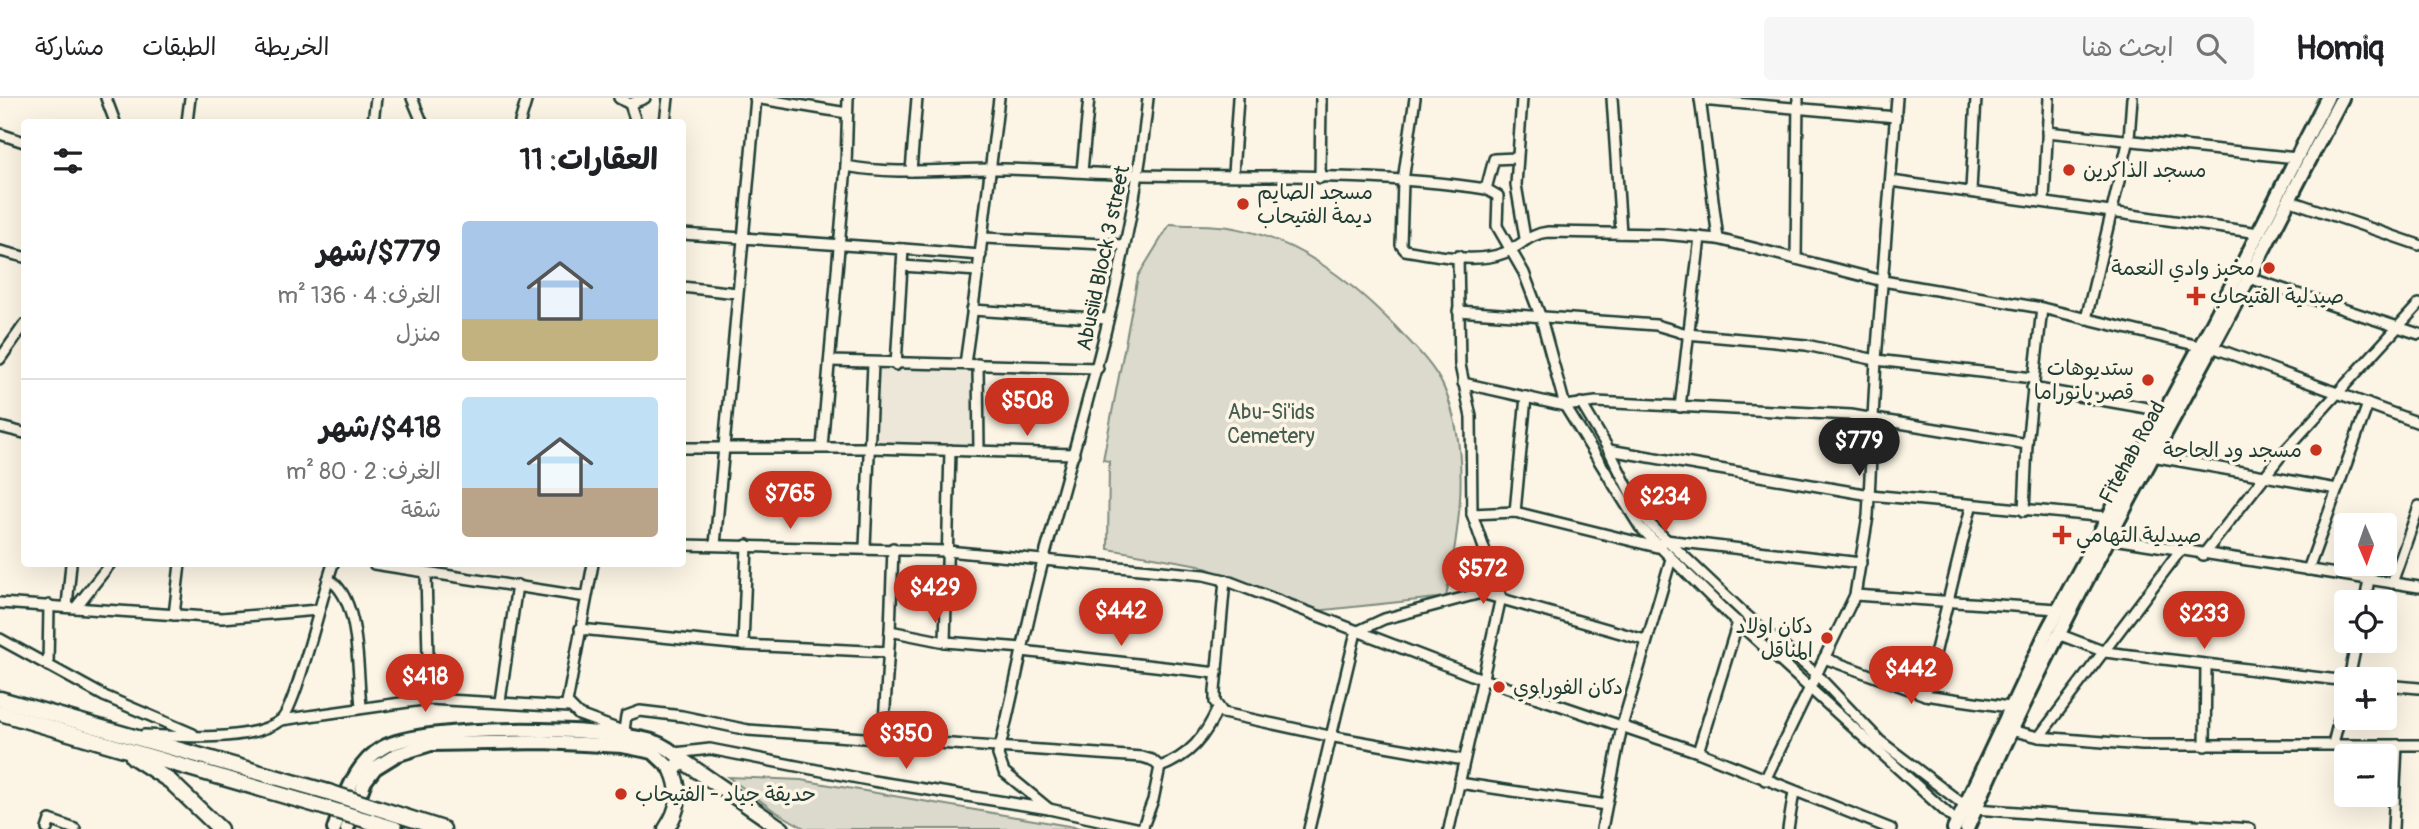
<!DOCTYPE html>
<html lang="ar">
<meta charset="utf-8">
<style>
:root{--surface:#fff;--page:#f6f6f6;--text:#202124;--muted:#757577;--line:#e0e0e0;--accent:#c8321e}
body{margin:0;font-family:Pangolin,"Playpen Sans Arabic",sans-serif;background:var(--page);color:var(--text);direction:rtl;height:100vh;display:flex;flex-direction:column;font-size:26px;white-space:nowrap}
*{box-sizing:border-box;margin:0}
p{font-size:23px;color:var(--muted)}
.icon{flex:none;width:38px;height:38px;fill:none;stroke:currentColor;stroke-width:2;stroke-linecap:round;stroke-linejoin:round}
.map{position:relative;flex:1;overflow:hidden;direction:ltr}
.details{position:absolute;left:21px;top:21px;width:665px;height:448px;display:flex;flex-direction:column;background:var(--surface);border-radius:7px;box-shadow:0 7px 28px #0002;direction:rtl}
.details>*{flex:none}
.needle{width:46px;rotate:178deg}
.buttons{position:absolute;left:2334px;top:415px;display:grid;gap:14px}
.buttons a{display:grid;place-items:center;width:63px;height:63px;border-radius:7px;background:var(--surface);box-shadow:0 7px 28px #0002;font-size:35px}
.price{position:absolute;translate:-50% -60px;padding:0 16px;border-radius:24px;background:var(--accent);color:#fff;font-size:23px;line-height:46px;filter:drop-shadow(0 2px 4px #0008)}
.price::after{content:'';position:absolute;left:50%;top:42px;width:21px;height:16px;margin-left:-10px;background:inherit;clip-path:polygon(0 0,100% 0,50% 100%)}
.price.on{background:#222;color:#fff}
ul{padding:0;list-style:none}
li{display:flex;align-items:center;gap:21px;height:175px;padding:0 28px}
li+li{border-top:2px solid var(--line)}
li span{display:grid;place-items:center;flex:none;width:196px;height:140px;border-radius:7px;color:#555}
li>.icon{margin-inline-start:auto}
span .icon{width:84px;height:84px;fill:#fffc;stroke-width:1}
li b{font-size:30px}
h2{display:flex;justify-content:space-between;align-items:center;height:84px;padding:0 28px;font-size:30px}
header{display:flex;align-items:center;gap:42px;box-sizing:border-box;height:98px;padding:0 35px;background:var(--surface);border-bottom:2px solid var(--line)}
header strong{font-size:33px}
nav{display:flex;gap:38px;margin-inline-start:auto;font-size:24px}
.search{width:490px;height:63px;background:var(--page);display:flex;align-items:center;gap:18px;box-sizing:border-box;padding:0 24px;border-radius:7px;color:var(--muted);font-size:26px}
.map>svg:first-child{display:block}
.built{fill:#ece7d8}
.green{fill:#dcdacc;stroke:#7e8c80;stroke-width:2}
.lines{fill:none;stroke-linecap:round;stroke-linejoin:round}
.minor-casing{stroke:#1f3d34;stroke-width:14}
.major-casing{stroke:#1f3d34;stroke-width:18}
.highway-casing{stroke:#1f3d34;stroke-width:19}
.minor{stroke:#fcf5e5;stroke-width:9}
.major{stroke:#fcf5e5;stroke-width:12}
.highway{stroke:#fcf5e5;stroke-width:14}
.highway-bridge-casing{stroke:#1f3d34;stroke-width:19;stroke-linecap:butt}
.highway-bridge{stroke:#fcf5e5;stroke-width:14}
.poi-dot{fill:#c8321e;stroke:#fcf5e5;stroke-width:2.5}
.labels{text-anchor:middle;stroke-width:7;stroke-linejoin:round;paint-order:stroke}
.poi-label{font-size:21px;fill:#1f3d34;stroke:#fcf5e5;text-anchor:start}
.street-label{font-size:21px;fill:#1f3d34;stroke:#fcf5e5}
.park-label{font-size:21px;fill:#455c52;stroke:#fcf5e5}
</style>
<header>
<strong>Homiq</strong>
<div class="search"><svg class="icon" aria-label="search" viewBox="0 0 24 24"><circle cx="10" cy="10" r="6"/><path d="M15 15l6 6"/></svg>ابحث هنا</div>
<nav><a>الخريطة</a><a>الطبقات</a><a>مشاركة</a></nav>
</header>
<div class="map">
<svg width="2419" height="731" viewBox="0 0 2419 731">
<rect width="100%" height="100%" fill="#fcf5e5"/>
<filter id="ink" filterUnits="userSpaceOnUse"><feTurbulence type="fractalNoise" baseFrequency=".0143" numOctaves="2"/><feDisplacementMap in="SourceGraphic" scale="14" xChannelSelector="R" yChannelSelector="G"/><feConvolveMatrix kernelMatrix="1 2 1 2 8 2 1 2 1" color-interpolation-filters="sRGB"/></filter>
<g filter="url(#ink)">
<polygon class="built" points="876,269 974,275 972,346 875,344"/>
<g class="green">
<path d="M1170,126C1191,128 1214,126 1234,130C1298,142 1350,182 1395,228C1411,245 1435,268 1444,290C1472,356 1459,432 1446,499L1306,514L1199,467L1108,451L1109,363L1103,362L1138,178Z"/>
<polygon points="728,679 801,682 1086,731 806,731 773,712"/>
</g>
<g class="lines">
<g class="minor-casing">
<g id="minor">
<polyline points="106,0 115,24"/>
<polyline points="412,0 422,24"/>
<polyline points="619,0 630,6 636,24"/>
<polyline points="755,0 847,15"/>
<path d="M1415,0L1403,83L1401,147L1405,152C1433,157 1476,166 1504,155C1521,148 1529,136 1548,134L1662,136L1718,141L1883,183L2042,210L2199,248"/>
<polyline points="1522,0 1516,87 1525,140"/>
<polyline points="1612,0 1621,135"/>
<polyline points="1700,0 1718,141"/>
<polyline points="1700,2 1896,19"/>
<polyline points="630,6 645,0"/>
<polyline points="187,24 190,0"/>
<polyline points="373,24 376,0"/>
<polyline points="520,24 527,0"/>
<polyline points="665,24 668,0"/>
<polyline points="2047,34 2297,60"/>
<polyline points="0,36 24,44"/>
<polyline points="846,68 848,0"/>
<polyline points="911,73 917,0"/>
<polyline points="1082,73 1089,0"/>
<polyline points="1233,76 1238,0"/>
<polyline points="1320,80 1321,0"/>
<polyline points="1891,83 2259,135"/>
<polyline points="1486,91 1498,98 1497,128 1524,175 1541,220 1565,308 1640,429 1725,513 1957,724"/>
<polyline points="1971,92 1976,0"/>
<polyline points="2288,102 2419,147"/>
<polyline points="2044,103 2049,0"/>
<polyline points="682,136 903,151 896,267"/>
<polyline points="984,140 1124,147"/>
<polyline points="903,151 981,157"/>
<polyline points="0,153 24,159"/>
<polyline points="1796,161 1798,0"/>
<polyline points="902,168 978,173 999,0"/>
<polyline points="2249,180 2419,236"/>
<polyline points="682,189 737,195"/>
<polyline points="972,212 1108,221"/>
<polyline points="1458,213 1656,227 1687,236 1806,247 1876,262 2033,280"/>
<polyline points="2086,221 2129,41 2132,0"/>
<polyline points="2212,249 2419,325"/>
<polyline points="0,261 24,227"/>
<polyline points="830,263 1098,270"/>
<polyline points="965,266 978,173"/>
<polyline points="978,266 979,353"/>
<polyline points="1463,285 1565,308 1596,304 1851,317 2027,346"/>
<polyline points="2032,290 2164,313"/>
<polyline points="1581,305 1609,352 1641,416 1651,427 1745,516 1816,576 1880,643 1964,707"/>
<polyline points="1680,309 1700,139"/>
<polyline points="0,329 24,335"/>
<path d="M822,349L846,68C898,78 951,70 1004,71C1050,72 1096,76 1142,77C1256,79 1372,74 1486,91L1494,61L1516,60"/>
<polyline points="682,350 870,350 1074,356"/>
<polyline points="1609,352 1870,397 2107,419"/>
<polyline points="2152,358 2337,391"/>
<polyline points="2024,413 2027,346 2042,210"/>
<polyline points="1515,414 1526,299"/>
<polyline points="1472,416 1515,414 1657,449 1665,442 1861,465"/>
<polyline points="2107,440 2419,489"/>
<polyline points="682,447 947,453 1204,477 1225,482 1482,581 1698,654 1891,731"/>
<polyline points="715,447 756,0"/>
<polyline points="865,449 873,266"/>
<polyline points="2203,457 2283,355 2419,206"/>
<polyline points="374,466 586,499"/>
<polyline points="593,466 567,605 579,617 628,635"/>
<polyline points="2308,472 2368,306"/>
<polyline points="426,474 429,601"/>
<path d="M328,481C361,499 357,573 361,608"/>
<polyline points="1225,482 1215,593 1215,604 1223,615 1329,638 1464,662"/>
<polyline points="2392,485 2419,408"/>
<polyline points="1855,497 2058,511"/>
<polyline points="2365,504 2369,481"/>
<polyline points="0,505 222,520 318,512"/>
<polyline points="67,508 71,466"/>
<polyline points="76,509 110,466"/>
<polyline points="174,517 180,466"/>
<polyline points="580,531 743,547 888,554"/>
<polyline points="890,533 893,450"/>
<polyline points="2058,536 2105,554 2347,583"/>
<polyline points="0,541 104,598 193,636"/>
<polyline points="945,544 950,352"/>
<polyline points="743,547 747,447"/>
<polyline points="1022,553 1217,575"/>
<polyline points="1824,560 1925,597 2009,609"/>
<polyline points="48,568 49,507"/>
<polyline points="2349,581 2357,542"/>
<polyline points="2385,587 2419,590"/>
<polyline points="1925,597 1971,409"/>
<polyline points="500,603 517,487"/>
<polyline points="281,622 429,601 569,609"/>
<polyline points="2010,632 2039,639 2142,647 2419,647"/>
<polyline points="624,633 626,618 640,613 682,618 748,632 1142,659 1152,662 1160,669 1153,702 1142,731"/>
<path d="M144,637C180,638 251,645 281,622C296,610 323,493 333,466"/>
<polyline points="883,639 890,533 945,544 1023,550"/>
<polyline points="2039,639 2179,454"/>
<polyline points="2333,646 2347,590"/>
<polyline points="2205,648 2206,568"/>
<polyline points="1698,654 1738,524"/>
<polyline points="675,655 710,651 873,683 1049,711 1140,731"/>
<path d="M1160,669C1190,658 1205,639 1218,610"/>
<polyline points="1765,682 1855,497 1868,418 1876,262 1897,0"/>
<polyline points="1459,685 1606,707"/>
<path d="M1049,711L1004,674L998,657C1015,592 1026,525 1044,460C1086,309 1132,157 1148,0"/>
<polyline points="1975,711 2250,731"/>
<polyline points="47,731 50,722 75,731"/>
<polyline points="1309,731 1356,534 1384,521 1481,495 1645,542"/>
<polyline points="1449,731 1501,499 1472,416 1471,319 1460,267 1458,158"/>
<polyline points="1602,731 1622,628 1671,461"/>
<polyline points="1788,731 1794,694"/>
<polyline points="2393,731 2397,647"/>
</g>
</g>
<g class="major-casing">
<g id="major">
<path d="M334,731C344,702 353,667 382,650C424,625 604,629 652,643C664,647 674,654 683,663"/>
<polyline points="347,731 365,683 375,670 396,657 431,646 543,644 623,648 653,654 672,672"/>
<polyline points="1954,731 2048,531 2212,226 2327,0"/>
<path d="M1967,731C2038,565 2126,408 2212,249C2257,167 2298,83 2342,0"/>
</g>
</g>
<g class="highway-casing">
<g id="highway">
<polyline points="0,601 328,694"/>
<polyline points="0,615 323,709"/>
<polyline points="133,659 170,683 220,731"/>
<polyline points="365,706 443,731"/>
<polyline points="359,720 395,731"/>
<path d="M666,731C679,712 682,694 672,672L683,663L782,731"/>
</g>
</g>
<use href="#minor" class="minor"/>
<use href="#major" class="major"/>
<use href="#highway" class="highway"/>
<g class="highway-bridge-casing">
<g id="highway-bridge">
<polyline points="328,694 365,706"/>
<polyline points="323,709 359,720"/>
</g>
</g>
<use href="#highway-bridge" class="highway-bridge"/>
</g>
</g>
<g class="poi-dot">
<circle cx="2069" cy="72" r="7"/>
<circle cx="1243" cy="106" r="7"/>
<circle cx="2269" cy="170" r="7"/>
<path d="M2192.5 187.5h7v7h7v7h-7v7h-7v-7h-7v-7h7z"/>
<circle cx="2148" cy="282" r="7"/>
<circle cx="2316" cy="352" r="7"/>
<path d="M2058.5 426.5h7v7h7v7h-7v7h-7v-7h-7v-7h7z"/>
<circle cx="1827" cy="540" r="7"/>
<circle cx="1499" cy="589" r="7"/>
<circle cx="621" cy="696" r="7"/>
</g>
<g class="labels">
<g class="poi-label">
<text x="2083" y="79">مسجد الذاكرين</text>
<text x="1257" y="101">مسجد الصايم<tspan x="1257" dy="24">ديمة الفتيحاب</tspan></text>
<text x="2255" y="177" text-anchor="end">مخبز وادي النعمة</text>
<text x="2210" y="205">صيدلية الفتيحاب</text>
<text x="2134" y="277" text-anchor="end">ستديوهات<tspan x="2134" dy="24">قصر بانوراما</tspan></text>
<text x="2302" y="359" text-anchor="end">مسجد ود الحاجة</text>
<text x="2076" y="444">صيدلية التهامي</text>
<text x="1813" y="535" text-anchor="end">دكان اولاد<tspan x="1813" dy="24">المناقل</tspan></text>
<text x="1513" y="596">دكان الفوراوي</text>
<text x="635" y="703">حديقة جياد - الفتيحاب</text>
</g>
<g class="street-label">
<text transform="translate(1103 160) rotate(-78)" y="7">Abusiid Block 3 street</text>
<text transform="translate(2132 354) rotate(-61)" y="7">Fitehab Road</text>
</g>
<g class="park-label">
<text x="1271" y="321">Abu-Si'ids<tspan x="1271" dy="24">Cemetery</tspan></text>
</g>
</g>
</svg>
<div class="buttons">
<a><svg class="needle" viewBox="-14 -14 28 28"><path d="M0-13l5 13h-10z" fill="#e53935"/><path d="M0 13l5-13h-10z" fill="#757577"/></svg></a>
<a><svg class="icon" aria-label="locate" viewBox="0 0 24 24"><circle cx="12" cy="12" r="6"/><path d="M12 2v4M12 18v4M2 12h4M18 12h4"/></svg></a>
<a>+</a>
<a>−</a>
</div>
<b class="price" style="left:1027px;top:340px">$508</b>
<b class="price on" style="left:1859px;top:380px">$779</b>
<b class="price" style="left:790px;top:433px">$765</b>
<b class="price" style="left:1665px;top:436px">$234</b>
<b class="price" style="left:1483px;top:508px">$572</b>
<b class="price" style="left:935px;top:527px">$429</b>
<b class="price" style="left:1121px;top:550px">$442</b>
<b class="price" style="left:2204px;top:553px">$233</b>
<b class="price" style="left:1911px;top:608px">$442</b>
<b class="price" style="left:425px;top:616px">$418</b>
<b class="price" style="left:906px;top:673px">$350</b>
<section class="details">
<h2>العقارات: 11<svg class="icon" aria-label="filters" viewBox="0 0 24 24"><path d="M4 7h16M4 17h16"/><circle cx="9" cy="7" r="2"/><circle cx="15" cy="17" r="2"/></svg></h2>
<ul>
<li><span style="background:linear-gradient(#a9c7e8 70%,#c2b280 0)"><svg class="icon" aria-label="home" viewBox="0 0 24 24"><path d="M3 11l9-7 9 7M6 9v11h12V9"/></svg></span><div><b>$779/شهر</b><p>الغرف: 4 · 136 m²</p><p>منزل</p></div></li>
<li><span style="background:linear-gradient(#bfe0f5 65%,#b9a48a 0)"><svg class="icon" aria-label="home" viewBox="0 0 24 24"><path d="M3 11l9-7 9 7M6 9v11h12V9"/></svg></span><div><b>$418/شهر</b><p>الغرف: 2 · 80 m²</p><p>شقة</p></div></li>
</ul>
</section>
</div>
